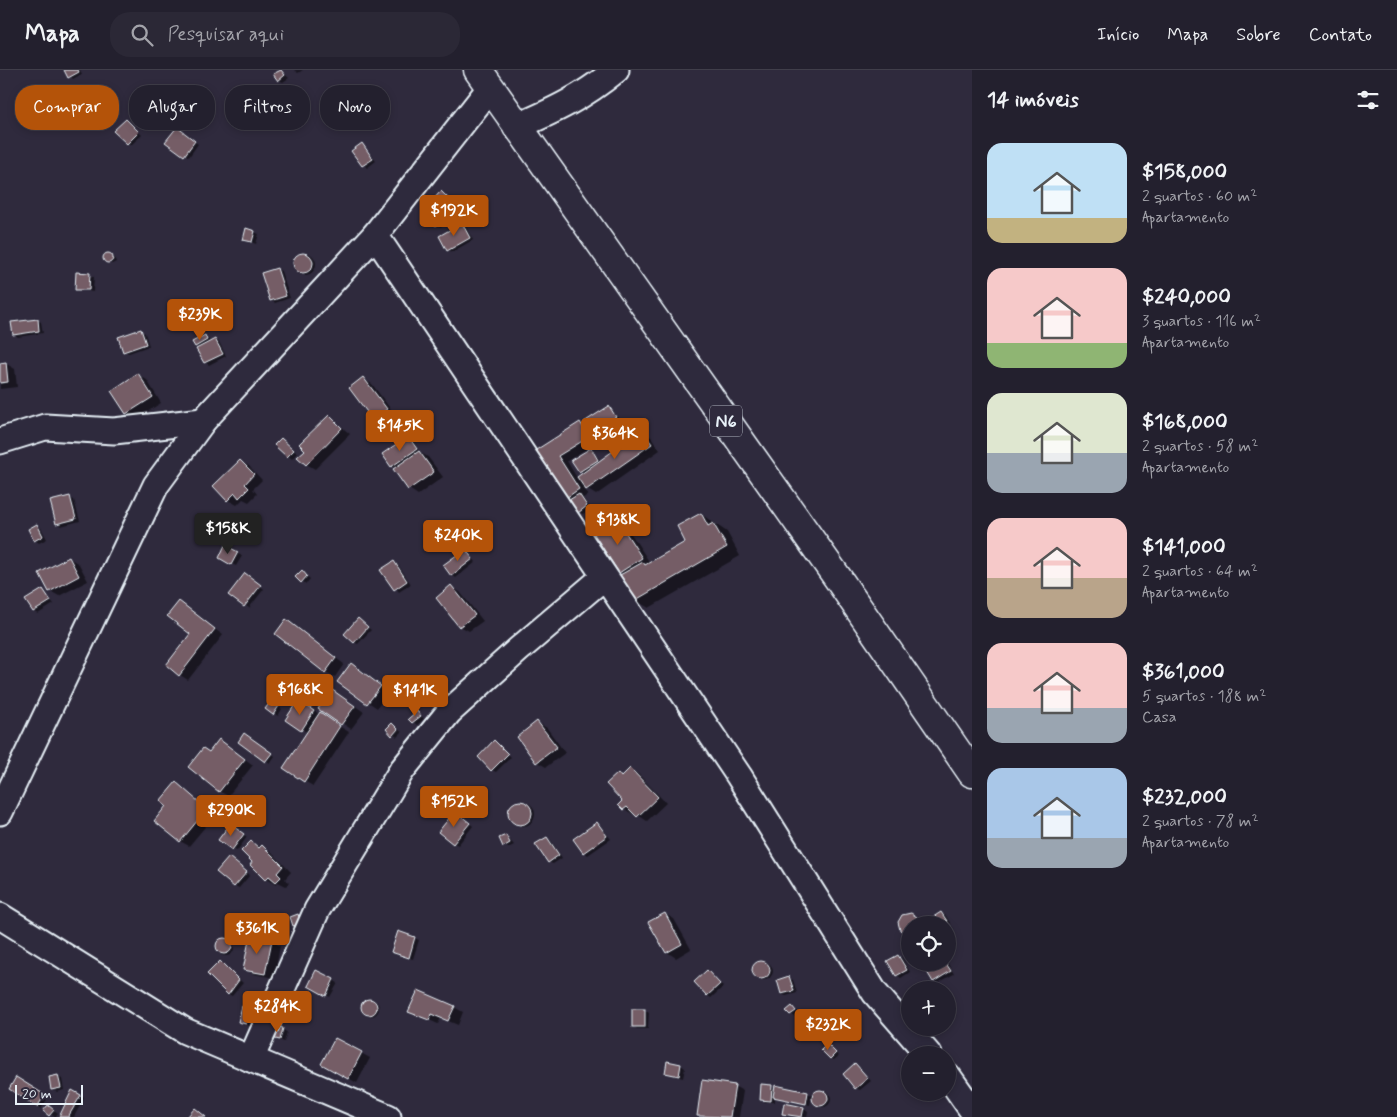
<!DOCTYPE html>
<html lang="pt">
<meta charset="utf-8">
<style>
:root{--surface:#23202e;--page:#2b2836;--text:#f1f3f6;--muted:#a3a3aa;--line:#403e4a;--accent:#b45309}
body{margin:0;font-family:Mynerve,sans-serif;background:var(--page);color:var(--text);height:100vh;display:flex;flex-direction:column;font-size:19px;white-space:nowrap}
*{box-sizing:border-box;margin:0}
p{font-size:16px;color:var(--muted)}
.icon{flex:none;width:28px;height:28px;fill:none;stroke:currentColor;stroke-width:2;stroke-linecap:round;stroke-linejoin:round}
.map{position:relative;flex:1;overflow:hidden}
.details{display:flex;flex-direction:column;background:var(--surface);width:425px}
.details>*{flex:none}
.guide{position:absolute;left:15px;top:15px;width:475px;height:45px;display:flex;gap:10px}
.fabs{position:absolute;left:901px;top:846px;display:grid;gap:10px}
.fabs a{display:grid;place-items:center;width:55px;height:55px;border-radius:50%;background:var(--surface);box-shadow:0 2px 8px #0003,0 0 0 1px var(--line);font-size:25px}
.scale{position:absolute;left:15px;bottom:12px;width:68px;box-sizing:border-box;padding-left:5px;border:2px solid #e8f1f8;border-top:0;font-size:14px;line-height:18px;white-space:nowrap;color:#e8f1f8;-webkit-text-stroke:4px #2f2a3d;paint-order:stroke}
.price{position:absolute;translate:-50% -42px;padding:0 11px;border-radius:5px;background:var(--accent);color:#fff;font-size:16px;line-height:32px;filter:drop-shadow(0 1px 2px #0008)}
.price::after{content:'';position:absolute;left:50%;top:30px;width:15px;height:11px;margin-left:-8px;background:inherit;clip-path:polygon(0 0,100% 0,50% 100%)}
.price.active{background:#222;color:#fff}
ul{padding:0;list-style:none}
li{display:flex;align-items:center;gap:15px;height:125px;padding:0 15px}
li span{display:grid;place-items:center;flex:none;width:140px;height:100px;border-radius:15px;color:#555}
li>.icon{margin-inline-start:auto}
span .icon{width:60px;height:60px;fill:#fffc;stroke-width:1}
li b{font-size:21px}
h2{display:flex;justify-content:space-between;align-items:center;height:60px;padding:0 15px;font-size:21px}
.chip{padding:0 18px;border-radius:20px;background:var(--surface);box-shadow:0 2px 8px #0003,0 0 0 1px var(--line);font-size:18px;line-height:45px}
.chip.active{background:var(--accent);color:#fff}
header{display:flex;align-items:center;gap:30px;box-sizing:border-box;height:70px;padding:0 25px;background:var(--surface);border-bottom:1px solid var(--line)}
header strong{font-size:24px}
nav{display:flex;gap:28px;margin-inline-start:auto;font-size:18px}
.search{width:350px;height:45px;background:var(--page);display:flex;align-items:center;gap:12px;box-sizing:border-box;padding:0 18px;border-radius:20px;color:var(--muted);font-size:19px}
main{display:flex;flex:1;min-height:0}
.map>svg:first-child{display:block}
.shadow{fill:#0007}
.building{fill:#755d66;stroke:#e8f1f8}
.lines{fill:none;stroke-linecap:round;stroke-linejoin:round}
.minor-casing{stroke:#e8f1f8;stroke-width:29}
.trunk-casing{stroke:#e8f1f8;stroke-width:31}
.minor{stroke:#2f2a3d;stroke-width:25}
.trunk{stroke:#2f2a3d;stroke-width:28}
.labels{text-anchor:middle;stroke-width:5;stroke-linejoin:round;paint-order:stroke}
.shield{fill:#2f2a3d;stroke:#b0b5c0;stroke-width:1}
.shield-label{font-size:18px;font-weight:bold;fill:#e8f1f8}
</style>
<header>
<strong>Mapa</strong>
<div class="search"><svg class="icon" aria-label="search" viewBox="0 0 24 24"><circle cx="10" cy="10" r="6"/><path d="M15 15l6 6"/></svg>Pesquisar aqui</div>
<nav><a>Início</a><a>Mapa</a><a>Sobre</a><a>Contato</a></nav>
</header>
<main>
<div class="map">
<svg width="972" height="1047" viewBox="0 0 972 1047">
<rect width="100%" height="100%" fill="#2f2a3d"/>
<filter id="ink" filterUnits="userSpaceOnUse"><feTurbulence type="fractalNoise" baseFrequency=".02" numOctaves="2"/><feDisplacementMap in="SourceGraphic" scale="10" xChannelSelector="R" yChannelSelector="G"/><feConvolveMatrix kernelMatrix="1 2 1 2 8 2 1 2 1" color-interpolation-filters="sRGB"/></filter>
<g filter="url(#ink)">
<g class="shadow">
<polygon points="65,0 80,0 82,4 73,9"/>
<polygon points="294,0 303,0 298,3"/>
<polygon points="281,1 289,8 283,12 279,10"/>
<polygon points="126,50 142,65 131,75 127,73"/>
<polygon points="181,61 198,74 189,87 167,72"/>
<polygon points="362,75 376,91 367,98 353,81"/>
<polygon points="441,123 459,138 441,157 437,155"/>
<polygon points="462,155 466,157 473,170 452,182 448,180"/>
<polygon points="254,162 259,164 256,174 244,169"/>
<circle cx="305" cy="194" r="11"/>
<polygon points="110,185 114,187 116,192 112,194 107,192 105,187"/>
<polygon points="277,199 281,201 290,228 275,233 271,230"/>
<polygon points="78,203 94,207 93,222 77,219"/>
<polygon points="37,250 41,252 43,263 18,267 14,264"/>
<polygon points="141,261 145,263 149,276 129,283 124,281"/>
<polygon points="205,266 211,272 215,270 219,272 226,286 209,295 205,292 200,278 196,276"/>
<polygon points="5,293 15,299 17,317 0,319 0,294"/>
<polygon points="138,305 147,310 161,333 136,349 126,343"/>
<polygon points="363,309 372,314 395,345 383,354 374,349"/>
<polygon points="609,337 620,350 596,365 591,362 597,372 567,391 577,408 583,403 573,391 591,379 601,391 642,362 651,367 660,380 596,425 583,417 588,425 583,428 591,439 583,444 579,442 572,430 567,427 538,380 580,354 590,360"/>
<polygon points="329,346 350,364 315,399 306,394 307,380"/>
<polygon points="409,368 413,370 419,382 428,387 443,407 418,425 409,419 395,400 396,399 392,396"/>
<polygon points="281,369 297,383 292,389 276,375"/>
<polygon points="240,391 249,396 262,410 253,419 257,424 249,432 243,429 237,435 228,430"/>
<polygon points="70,428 74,430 80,451 61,456 57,453"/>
<polygon points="701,444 727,462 740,486 649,538 635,530 624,504 620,502 617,450 626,456 650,493 687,472"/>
<polygon points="37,456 41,458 47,469 39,473 35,470"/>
<polygon points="226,477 242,486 236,496 220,488"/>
<polygon points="465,480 476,492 456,508 452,505"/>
<polygon points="69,488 79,494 88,511 59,526 50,521"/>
<polygon points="394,492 398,495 411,514 399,522 382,500"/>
<polygon points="302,502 310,509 306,514 302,511"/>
<polygon points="249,507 264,519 249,538 230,525"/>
<polygon points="451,517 460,522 483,551 469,561 460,556 438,528"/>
<polygon points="43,520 54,534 38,544 34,542"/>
<polygon points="179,533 223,565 188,610 180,605 191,564"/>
<polygon points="358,550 371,560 358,574 354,572"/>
<polygon points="286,551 344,594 335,607 326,602"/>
<polygon points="360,600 389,622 377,638 339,612"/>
<polygon points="332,620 364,642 351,659 319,638"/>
<polygon points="271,632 282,639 278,646 267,639"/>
<polygon points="303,634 349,662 313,716 304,711 308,663 287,650"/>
<polygon points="417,642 424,649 417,655 410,649"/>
<polygon points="538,653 547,658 565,683 546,697 537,692"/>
<polygon points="392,655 402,662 397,667 387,659"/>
<polygon points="248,667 275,686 270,693 239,671"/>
<polygon points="220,670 253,695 228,726 219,721 210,683"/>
<polygon points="494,672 511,687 496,702 492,700"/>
<polygon points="630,699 639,705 666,733 647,751 635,743 633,744 624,739 618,705 622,707"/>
<polygon points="176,714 215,745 189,776 180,771"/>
<circle cx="523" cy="744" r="12"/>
<polygon points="459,745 473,756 458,775 454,773"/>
<polygon points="597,753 611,769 588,785 584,782"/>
<polygon points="235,758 247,767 237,781 232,779"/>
<polygon points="506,766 514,775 508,778 504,776"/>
<polygon points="547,768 551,771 562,788 553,794 548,792"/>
<polygon points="251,772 271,782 291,802 285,809 289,813 286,816 278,812 275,814 266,809 251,795 254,792"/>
<polygon points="229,788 250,805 239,818 235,816"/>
<polygon points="941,843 946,846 954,860 948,864 948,855 935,855"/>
<polygon points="665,844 674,849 691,879 676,888 667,882"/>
<polygon points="910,844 921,851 922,855 910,855 910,864 901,859"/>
<polygon points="399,862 419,870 413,889 396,884"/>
<circle cx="226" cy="878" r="8"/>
<polygon points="271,871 280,876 274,908 254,904 245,899"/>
<polygon points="898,886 902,888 910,902 901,908 897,905"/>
<circle cx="764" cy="901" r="9"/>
<polygon points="220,892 243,913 232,926 228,924"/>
<polygon points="923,892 947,892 954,904 938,913 934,911"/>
<polygon points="317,901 338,913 330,927 309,916"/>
<polygon points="707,901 723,917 711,928 707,925"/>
<polygon points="789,908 793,910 797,923 786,926 782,924"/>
<circle cx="371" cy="938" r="8"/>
<polygon points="454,937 463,942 458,955 441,948 438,954 410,941"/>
<polygon points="792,938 799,943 795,947 788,941"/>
<polygon points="250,939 254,942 250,956 239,952"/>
<polygon points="645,940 649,943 648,959 637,959 633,956"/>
<polygon points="275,957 287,962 284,972 272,967"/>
<polygon points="827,976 839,986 834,990 830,988"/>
<polygon points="361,983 370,988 357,1013 323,994"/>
<polygon points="855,994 871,1011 860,1020 856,1018"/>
<polygon points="681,995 685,998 683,1008 666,1003"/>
<polygon points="58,1007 62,1009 64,1020 57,1022 52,1019"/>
<polygon points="17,1009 48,1028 41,1039 10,1019"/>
<polygon points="734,1016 743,1021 739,1047 698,1046"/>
<polygon points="762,1016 807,1023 812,1025 810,1035 775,1027 775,1032 765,1032 761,1029"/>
<circle cx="823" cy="1029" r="8"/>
<polygon points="73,1022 84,1028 74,1047 61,1047 59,1046"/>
<polygon points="785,1035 804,1038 808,1041 807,1047 788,1046 784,1043"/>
<polygon points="49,1036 58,1043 55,1047 44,1040"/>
</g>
<g class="building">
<polygon points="64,0 78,0 79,2 68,8"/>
<polygon points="281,0 285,5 278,11 273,4"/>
<polygon points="126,49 139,62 127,74 113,61"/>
<polygon points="177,57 195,71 184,86 165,72"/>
<polygon points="362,73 373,89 362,96 351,81"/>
<polygon points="441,121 455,135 436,156 422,142"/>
<polygon points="462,153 470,168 447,181 439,166"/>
<polygon points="246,158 255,161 252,172 243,170"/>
<circle cx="303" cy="193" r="10"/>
<circle cx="108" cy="188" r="5"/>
<polygon points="277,198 286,226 270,231 261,203"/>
<polygon points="76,202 90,203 89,220 75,220"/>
<polygon points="38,249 39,261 13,265 11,252"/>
<polygon points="141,259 146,274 123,282 118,267"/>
<polygon points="205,265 207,270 195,277 192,272"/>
<polygon points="215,269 223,284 204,293 196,279"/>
<polygon points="6,292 8,312 0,313 0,293"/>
<polygon points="138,303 153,327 126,344 111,321"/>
<polygon points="363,307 387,339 373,350 349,318"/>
<polygon points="609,336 616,347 591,364 584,352"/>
<polygon points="329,345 342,358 306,395 297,387 305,380 299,374"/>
<polygon points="580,352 589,367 558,386 579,419 566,428 536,380"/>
<polygon points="642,360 652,374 586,420 577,407"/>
<polygon points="408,366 417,379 391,397 382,384"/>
<polygon points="281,368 294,380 287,387 274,375"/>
<polygon points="591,378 598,390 579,402 571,390"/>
<polygon points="419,381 434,402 408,420 393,399"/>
<polygon points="240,390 254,404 245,414 249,418 239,428 235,423 227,431 213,416"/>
<polygon points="579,424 587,436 578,443 569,430"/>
<polygon points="70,426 76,449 56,454 50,431"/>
<polygon points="701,443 708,456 713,453 727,477 634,531 620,505 643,492 645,495 685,472 677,456"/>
<polygon points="617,449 642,488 619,503 594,464"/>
<polygon points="37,454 43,466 34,471 28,459"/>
<polygon points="225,475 238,482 231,495 219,488"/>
<polygon points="465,479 473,489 451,506 443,495"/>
<polygon points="69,487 79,506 49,522 39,503"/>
<polygon points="394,491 407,511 394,520 380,500"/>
<polygon points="302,500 307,506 301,513 295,507"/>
<polygon points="245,503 261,515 244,537 228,525"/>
<polygon points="451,515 475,545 459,557 436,528"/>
<polygon points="43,519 51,531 33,542 25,530"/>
<polygon points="179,531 215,559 179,606 166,595 190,564 167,546"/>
<polygon points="358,548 368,557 354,573 344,564"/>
<polygon points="286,549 336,588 325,603 275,564"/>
<polygon points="351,593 381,616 367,634 337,612"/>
<polygon points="331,619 355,636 341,655 318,639"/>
<polygon points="298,630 314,641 301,661 285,650"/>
<polygon points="271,631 279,636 273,645 265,639"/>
<polygon points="417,641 421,646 412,653 408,649"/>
<polygon points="320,642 340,656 304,712 283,698"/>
<polygon points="537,651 557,677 536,693 517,667"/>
<polygon points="392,653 398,659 392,666 386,659"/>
<polygon points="244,663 272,683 265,692 238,672"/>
<polygon points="219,669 245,689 219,722 188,697 203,678 209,682"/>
<polygon points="494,670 508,684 491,701 478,687"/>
<polygon points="630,698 658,727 637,747 627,737 623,740 618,735 622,731 606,714 618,703 621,707"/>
<polygon points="176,712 207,739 180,772 154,751 166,736 160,731"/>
<circle cx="520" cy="743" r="12"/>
<polygon points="455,741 470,753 453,774 438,762"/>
<polygon points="597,752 607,766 583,783 573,769"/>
<polygon points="230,754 244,764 232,780 218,770"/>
<polygon points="506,765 510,773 503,777 499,768"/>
<polygon points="547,767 559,785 548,793 535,774"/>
<polygon points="251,771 259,778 262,775 283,796 277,803 281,807 276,812 269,806 265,810 250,795 252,792 241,781"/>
<polygon points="229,787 247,802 234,817 216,802"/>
<polygon points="941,842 951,857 948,859 948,855 933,855 930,849"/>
<polygon points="665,843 682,874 666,883 648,852"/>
<polygon points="911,843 917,847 919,855 910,855 910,864 907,864 900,860 898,852 902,845"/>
<polygon points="298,844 301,853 293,856 290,847"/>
<polygon points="398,861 415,867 409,888 391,882"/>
<polygon points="250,865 272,870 265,904 243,900"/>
<circle cx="224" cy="876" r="8"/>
<polygon points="898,885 907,900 896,906 887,891"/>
<circle cx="761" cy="900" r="9"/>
<polygon points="220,891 239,910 228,925 207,904"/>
<polygon points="921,892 945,892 951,901 933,912"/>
<polygon points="316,900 334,909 326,926 308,916"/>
<polygon points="707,900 720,914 707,926 694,912"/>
<polygon points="789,906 794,921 781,924 777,910"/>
<polygon points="418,920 455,936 448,951 431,944 429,950 408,942"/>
<circle cx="369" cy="937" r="8"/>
<polygon points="242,936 251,938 246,954 238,952"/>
<polygon points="792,936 796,941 790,945 786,941"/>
<rect x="632" y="939" width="13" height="18"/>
<polygon points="274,956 283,958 280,970 271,968"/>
<polygon points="335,968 362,982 348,1009 321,994"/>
<polygon points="827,974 836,983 830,989 821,980"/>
<polygon points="667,991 681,994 679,1006 665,1003"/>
<polygon points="855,993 868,1008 855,1019 843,1004"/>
<polygon points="58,1005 61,1018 51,1020 49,1007"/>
<polygon points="16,1007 45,1025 37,1037 9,1019"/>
<polygon points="702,1010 735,1015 730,1047 697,1046"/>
<polygon points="761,1014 772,1015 771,1031 760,1030"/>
<polygon points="775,1015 808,1022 806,1034 773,1027"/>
<polygon points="72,1020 81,1025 68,1047 59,1047"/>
<circle cx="820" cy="1028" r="8"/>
<polygon points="784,1033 804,1037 802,1047 782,1044"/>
<polygon points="48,1035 54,1040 49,1046 43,1041"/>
<polygon points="195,1038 206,1047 187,1047"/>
</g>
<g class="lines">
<g class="minor-casing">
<g id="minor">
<path d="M516,57C556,40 583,27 616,0"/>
<polyline points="375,165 739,706 875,923 929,985"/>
<polyline points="0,371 45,357 114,361 203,351"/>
<polyline points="0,742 156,415 203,351 375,165 490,18"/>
<polyline points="0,846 185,961 388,1047"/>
<polyline points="251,989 317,840 402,700 449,642 518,580 604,507"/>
<polyline points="948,1006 972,1040"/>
</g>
</g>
<g class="trunk-casing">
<polyline id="trunk" points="478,0 837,507 972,703"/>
</g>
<use href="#minor" class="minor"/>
<use href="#trunk" class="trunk"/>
</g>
</g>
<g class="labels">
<rect class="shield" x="710" y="335.5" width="32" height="31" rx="4"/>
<g class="shield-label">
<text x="726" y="357">N6</text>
</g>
</g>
</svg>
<div class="fabs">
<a><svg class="icon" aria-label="locate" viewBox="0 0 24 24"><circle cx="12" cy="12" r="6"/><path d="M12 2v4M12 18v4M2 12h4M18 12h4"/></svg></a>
<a>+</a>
<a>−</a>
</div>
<div class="scale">20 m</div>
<b class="price" style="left:454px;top:167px">$192K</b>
<b class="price" style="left:200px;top:271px">$239K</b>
<b class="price" style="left:400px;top:382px">$145K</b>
<b class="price" style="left:615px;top:390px">$364K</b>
<b class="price" style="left:618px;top:476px">$138K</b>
<b class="price active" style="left:228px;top:485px">$158K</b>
<b class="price" style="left:458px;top:492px">$240K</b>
<b class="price" style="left:300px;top:646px">$168K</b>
<b class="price" style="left:415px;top:647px">$141K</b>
<b class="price" style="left:454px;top:758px">$152K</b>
<b class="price" style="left:231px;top:767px">$290K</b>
<b class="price" style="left:257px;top:885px">$361K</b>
<b class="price" style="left:277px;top:963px">$284K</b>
<b class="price" style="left:828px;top:981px">$232K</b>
<div class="guide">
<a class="chip active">Comprar</a>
<a class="chip">Alugar</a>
<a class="chip">Filtros</a>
<a class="chip">Novo</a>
</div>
</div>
<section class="details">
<h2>14 imóveis<svg class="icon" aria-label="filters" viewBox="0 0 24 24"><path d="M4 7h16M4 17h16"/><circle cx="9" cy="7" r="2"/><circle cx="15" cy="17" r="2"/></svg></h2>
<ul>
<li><span style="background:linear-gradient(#bfe0f5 75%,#c2b280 0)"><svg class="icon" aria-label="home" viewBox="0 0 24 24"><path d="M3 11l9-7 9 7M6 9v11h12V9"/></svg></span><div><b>$158,000</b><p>2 quartos · 60 m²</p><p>Apartamento</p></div></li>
<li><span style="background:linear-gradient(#f6c9c9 75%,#8fb573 0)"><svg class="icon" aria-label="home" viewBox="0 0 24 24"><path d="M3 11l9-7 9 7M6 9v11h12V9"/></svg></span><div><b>$240,000</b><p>3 quartos · 116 m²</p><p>Apartamento</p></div></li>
<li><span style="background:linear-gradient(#dfe7d0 60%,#9aa5b1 0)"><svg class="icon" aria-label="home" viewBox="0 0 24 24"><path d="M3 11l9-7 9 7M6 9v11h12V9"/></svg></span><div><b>$168,000</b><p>2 quartos · 58 m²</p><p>Apartamento</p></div></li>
<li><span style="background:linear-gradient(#f6c9c9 60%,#b9a48a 0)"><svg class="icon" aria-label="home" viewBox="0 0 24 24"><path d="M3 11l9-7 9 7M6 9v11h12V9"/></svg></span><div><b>$141,000</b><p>2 quartos · 64 m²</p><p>Apartamento</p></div></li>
<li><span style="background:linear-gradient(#f6c9c9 65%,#9aa5b1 0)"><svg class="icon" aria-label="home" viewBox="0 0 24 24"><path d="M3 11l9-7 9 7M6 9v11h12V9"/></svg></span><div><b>$361,000</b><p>5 quartos · 188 m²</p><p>Casa</p></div></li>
<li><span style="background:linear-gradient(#a9c7e8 70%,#9aa5b1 0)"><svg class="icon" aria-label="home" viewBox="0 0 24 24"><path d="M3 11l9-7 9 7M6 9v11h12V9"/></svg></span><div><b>$232,000</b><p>2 quartos · 78 m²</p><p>Apartamento</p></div></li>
</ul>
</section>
</main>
